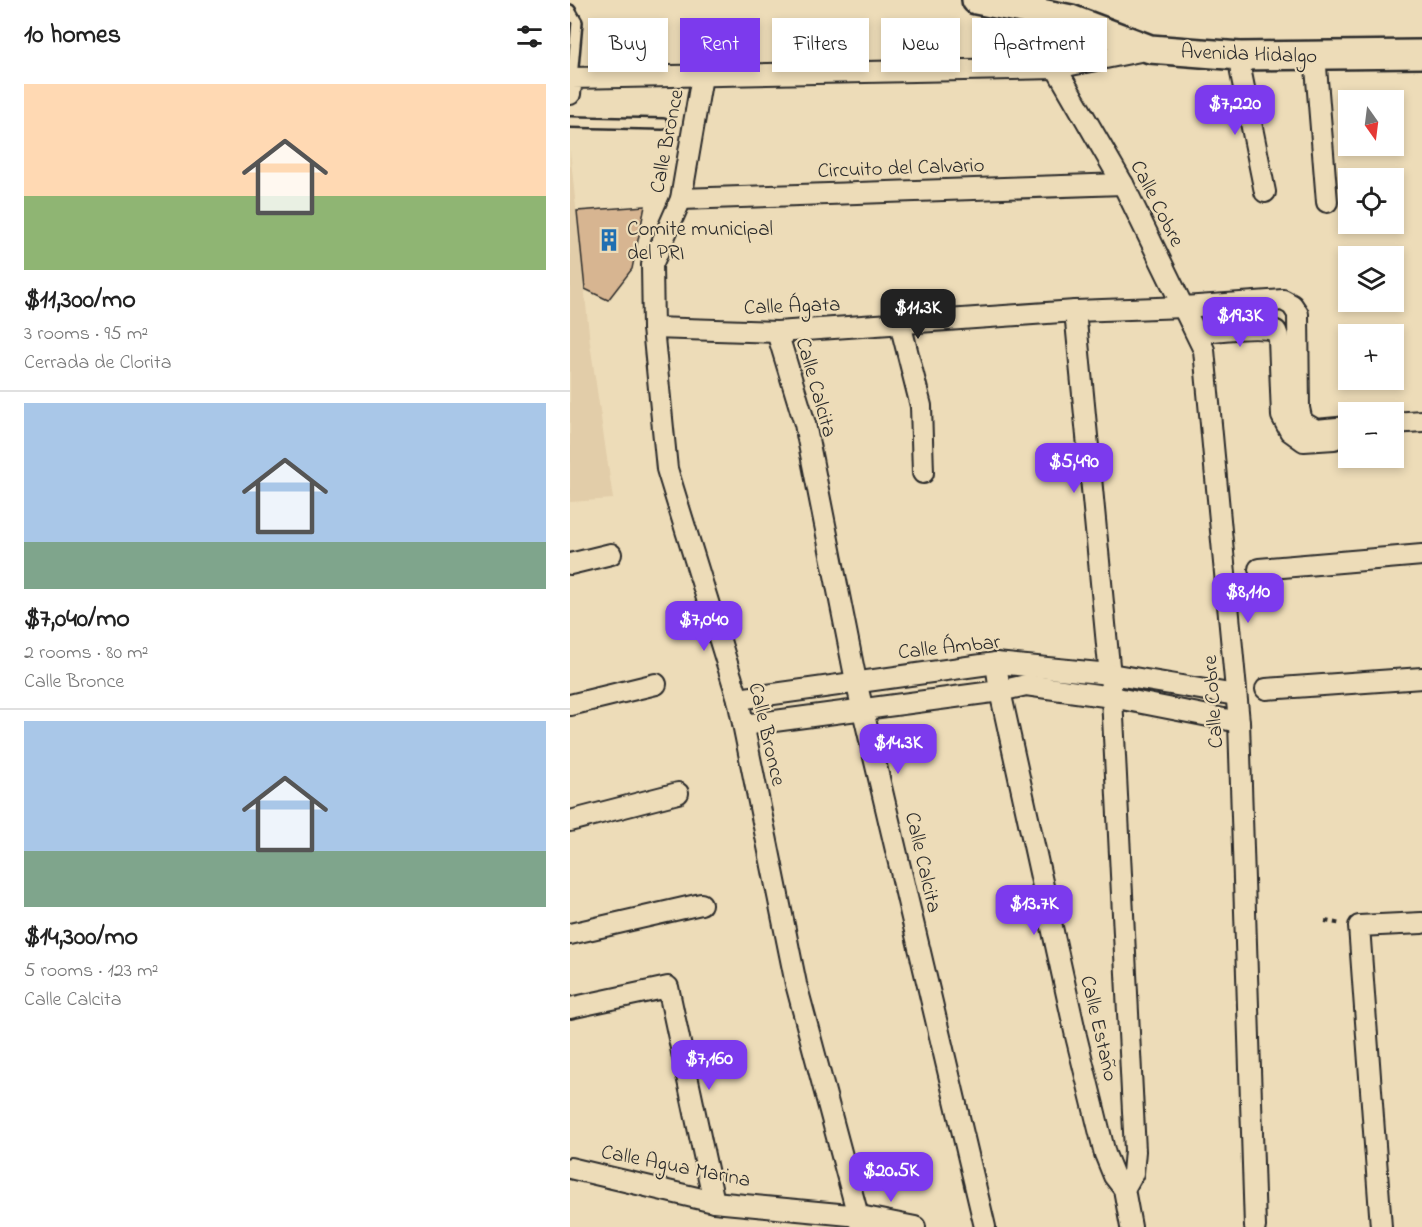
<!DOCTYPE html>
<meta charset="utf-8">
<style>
:root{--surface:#fff;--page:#f2f2f2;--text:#222;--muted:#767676;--line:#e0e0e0;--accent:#7c3aed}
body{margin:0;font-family:"Indie Flower",sans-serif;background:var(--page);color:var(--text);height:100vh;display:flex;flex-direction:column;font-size:22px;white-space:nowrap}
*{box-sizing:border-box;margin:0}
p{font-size:20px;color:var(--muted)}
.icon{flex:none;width:33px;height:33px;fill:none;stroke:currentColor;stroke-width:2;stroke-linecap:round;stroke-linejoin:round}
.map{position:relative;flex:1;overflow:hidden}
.drawer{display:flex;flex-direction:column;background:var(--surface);width:570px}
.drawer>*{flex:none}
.top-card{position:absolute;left:18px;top:18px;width:570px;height:54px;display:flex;gap:12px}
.needle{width:39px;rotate:166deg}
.tools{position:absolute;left:768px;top:90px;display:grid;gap:12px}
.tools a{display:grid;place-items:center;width:66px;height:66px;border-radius:0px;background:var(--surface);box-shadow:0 3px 9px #0003;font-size:30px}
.price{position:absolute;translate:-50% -51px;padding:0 14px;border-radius:12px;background:var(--accent);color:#fff;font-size:20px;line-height:39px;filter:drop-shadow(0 2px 3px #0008)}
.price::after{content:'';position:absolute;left:50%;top:36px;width:18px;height:14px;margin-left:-9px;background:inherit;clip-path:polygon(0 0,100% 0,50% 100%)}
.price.current{background:#222;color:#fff}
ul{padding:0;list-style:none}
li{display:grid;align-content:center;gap:12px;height:318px;padding:0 24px}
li+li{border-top:2px solid var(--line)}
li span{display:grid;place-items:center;height:186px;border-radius:0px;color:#555}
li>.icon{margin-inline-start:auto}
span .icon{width:108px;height:108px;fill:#fffc;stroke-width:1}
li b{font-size:26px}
h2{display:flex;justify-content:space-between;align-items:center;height:72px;padding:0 24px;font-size:26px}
.tag{padding:0 21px;border-radius:0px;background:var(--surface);box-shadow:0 3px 9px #0003;font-size:21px;line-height:54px}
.tag.current{background:var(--accent);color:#fff}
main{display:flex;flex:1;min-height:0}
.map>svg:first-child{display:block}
.built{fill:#e2cda9}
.building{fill:#d7b591;stroke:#2b2b2b;stroke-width:1.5}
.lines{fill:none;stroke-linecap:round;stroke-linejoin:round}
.lane-casing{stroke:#2b2b2b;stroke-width:14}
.street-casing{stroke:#2b2b2b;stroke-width:24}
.secondary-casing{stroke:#2b2b2b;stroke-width:32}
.path{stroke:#2b2b2b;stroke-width:4;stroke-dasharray:4.5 4.5;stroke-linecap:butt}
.lane{stroke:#eddcb8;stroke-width:9}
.street{stroke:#eddcb8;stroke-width:20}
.secondary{stroke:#eddcb8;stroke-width:27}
.tree{fill:#908a74}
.labels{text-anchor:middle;stroke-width:4.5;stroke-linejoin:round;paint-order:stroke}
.street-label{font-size:21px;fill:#2b2b2b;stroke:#eddcb8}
.poi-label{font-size:21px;fill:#2b2b2b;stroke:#eddcb8;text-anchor:start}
</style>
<main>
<section class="drawer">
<h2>10 homes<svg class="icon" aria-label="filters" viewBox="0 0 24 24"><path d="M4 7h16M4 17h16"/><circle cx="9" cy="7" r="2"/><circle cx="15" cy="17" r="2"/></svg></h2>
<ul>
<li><span style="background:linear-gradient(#ffd9b3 60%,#8fb573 0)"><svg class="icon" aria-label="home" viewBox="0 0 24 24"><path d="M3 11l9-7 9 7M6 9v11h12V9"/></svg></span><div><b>$11,300/mo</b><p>3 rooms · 95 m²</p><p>Cerrada de Clorita</p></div></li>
<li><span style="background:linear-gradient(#a9c7e8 75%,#7fa58c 0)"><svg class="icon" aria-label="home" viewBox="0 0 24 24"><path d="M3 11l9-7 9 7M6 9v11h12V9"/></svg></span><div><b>$7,040/mo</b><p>2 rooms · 80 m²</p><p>Calle Bronce</p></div></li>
<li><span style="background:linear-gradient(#a9c7e8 70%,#7fa58c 0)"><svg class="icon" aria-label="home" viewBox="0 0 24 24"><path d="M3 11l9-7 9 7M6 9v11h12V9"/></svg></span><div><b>$14,300/mo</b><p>5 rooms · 123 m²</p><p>Calle Calcita</p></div></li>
</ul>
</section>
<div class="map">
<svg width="852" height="1227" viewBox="0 0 852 1227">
<rect width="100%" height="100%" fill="#eddcb8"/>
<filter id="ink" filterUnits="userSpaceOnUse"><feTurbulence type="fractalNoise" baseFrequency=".0167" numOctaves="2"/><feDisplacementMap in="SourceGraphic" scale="12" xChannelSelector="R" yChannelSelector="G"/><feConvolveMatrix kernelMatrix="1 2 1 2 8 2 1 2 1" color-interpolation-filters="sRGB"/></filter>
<g filter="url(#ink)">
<polygon class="built" points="0,150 20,343 43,499 0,502"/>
<polygon class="building" points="75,206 62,269 38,300 15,289 7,211"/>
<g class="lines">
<g class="lane-casing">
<g id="lane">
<polyline points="0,10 7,22 2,78"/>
<polyline points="0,122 93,124"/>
</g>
</g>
<g class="street-casing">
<g id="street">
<polyline points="745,55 757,202"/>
<polyline points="670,56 671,73 695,192"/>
<polyline points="486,68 553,184 634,350 669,722 685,1227"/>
<polyline points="132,76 111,199 82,265 83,328 97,469 168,699 226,984 291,1227"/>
<polyline points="0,94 2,78 486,68 580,49"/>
<polyline points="111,199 553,184"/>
<polyline points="505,311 542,697 565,1151 563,1173 554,1189"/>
<polyline points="330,323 351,406 353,473"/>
<polyline points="83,328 207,332 505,311 614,307 713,300 722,305 728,314 729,408 732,422 746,430 778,427"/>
<polyline points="207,332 235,424 286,681 415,1227"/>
<path d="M628,334C642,330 693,325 706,331L709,339L712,416L720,431L734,441L764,439"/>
<polyline points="824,423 852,421"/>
<polyline points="0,564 41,554"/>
<polyline points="689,569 852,555"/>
<polyline points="426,663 430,691 506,1036 535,1154 544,1176 554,1189 561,1227"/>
<polyline points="696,689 852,678"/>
<polyline points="168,699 426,663 540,674 666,695"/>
<polyline points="0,705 86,684"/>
<polyline points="174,725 430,691 456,685 542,697 669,722"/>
<polyline points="0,821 108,793"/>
<polyline points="0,934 131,904"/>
<polyline points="0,1008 98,987 144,1202"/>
<polyline points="0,1168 144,1202 290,1216 345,1227"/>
<polyline points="811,1227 789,926 852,923"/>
</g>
</g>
<g class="secondary-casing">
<polyline id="secondary" points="406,0 501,19 580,49 670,56 852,54"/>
</g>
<polyline class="path" points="755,921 772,924"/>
<use href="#lane" class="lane"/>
<use href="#street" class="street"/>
<use href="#secondary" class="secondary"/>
</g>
<g class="tree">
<circle cx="60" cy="47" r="8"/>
<circle cx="75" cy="48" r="8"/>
</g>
</g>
<defs>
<g id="building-bare" transform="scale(1.8)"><path d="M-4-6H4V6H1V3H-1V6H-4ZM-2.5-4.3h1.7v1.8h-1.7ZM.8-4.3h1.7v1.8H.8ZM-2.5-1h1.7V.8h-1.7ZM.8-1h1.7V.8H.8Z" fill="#1f6fb2" stroke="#eddcb8" stroke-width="2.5" paint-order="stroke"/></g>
</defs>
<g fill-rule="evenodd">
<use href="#building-bare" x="39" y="240"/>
</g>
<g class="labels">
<g class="street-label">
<text transform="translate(679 53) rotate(2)" y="7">Avenida Hidalgo</text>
<text transform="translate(96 141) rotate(-79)" y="7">Calle Bronce</text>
<text transform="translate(331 167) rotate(-2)" y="7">Circuito del Calvario</text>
<text transform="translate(588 203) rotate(63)" y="7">Calle Cobre</text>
<text transform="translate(222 305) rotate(-2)" y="7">Calle Ágata</text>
<text transform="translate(247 387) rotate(74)" y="7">Calle Calcita</text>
<text transform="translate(379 646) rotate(-6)" y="7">Calle Ámbar</text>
<text transform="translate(642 702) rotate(-94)" y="7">Calle Cobre</text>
<text transform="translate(198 734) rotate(77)" y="7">Calle Bronce</text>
<text transform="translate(354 862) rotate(77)" y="7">Calle Calcita</text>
<text transform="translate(530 1028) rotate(77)" y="7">Calle Estaño</text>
<text transform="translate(106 1165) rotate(11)" y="7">Calle Agua Marina</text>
</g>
<g class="poi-label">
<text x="57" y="235">Comite municipal<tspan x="57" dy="24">del PRI</tspan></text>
</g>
</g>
</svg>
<div class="tools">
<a><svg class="needle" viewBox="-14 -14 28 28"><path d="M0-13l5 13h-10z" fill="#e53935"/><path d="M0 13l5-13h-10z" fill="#767676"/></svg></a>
<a><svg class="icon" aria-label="locate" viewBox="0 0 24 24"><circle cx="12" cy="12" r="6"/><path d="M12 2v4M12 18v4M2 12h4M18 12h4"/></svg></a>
<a><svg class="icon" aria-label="layers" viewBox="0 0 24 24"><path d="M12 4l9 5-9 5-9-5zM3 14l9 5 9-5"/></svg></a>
<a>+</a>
<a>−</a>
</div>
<b class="price" style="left:665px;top:136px">$7,220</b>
<b class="price current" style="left:348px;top:340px">$11.3K</b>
<b class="price" style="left:670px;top:348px">$19.3K</b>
<b class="price" style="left:504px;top:494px">$5,490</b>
<b class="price" style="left:678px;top:624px">$8,110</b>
<b class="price" style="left:134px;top:652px">$7,040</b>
<b class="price" style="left:328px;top:775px">$14.3K</b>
<b class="price" style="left:464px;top:936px">$13.7K</b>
<b class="price" style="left:139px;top:1091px">$7,160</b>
<b class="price" style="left:321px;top:1203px">$20.5K</b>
<div class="top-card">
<a class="tag">Buy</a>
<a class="tag current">Rent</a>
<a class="tag">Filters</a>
<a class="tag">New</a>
<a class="tag">Apartment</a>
</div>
</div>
</main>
